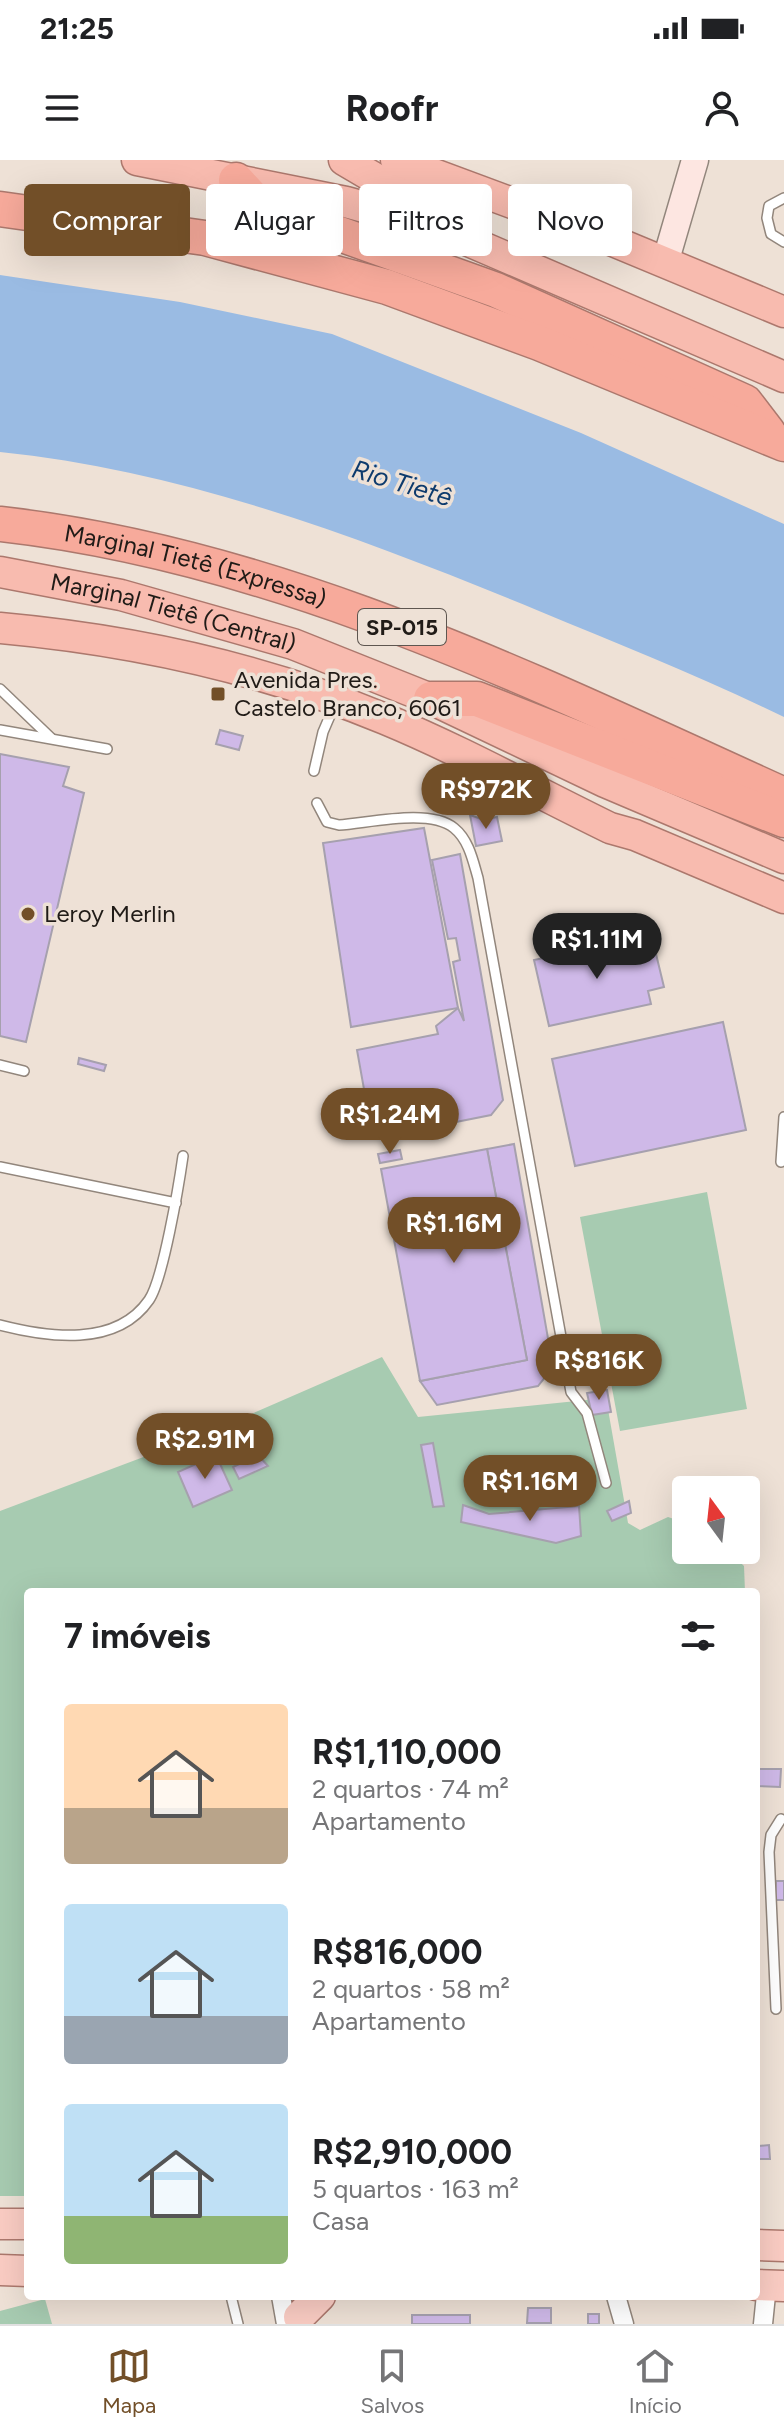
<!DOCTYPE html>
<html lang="pt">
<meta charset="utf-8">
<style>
:root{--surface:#fff;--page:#f2f2f2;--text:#202124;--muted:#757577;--line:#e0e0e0;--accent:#724f28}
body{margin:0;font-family:Figtree,sans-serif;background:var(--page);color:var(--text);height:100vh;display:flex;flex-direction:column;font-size:30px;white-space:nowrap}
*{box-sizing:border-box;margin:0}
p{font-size:26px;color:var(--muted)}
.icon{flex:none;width:44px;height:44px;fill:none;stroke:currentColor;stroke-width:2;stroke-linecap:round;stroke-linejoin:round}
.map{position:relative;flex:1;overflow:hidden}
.details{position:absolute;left:24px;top:1428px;width:736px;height:712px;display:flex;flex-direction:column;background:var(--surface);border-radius:8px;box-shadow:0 8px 32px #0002}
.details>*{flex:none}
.hud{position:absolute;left:24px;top:24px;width:736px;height:72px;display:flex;gap:16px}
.needle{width:52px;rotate:345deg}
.controls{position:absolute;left:672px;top:1316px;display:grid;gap:16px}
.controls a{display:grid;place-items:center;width:88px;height:88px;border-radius:8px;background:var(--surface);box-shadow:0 8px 32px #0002;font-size:40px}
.price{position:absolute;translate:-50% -68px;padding:0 18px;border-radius:28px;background:var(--accent);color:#fff;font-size:26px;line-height:52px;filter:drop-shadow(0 2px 4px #0008)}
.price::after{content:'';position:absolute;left:50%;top:48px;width:24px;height:18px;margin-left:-12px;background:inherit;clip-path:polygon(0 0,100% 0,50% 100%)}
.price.active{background:#222;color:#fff}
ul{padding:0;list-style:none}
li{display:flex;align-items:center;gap:24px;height:200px;padding:0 40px}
li span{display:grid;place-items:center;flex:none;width:224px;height:160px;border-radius:8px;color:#555}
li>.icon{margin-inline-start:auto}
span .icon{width:96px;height:96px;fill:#fffc;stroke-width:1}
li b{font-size:34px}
h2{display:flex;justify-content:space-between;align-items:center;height:96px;padding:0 40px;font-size:34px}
.chip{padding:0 28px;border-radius:8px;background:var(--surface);box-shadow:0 8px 32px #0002;font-size:28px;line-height:72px}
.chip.active{background:var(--accent);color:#fff}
.status{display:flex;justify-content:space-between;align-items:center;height:56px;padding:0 40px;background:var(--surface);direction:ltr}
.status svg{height:22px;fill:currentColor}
header{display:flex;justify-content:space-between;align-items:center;height:104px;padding:0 40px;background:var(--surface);font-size:36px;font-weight:700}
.tabs{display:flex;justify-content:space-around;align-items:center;height:112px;border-top:2px solid var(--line);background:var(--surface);font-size:22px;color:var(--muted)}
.tabs a{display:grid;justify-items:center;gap:4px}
.tabs .active{color:var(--accent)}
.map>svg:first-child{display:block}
.green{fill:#a7cbb1}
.water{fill:#9abbe3}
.building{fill:#cfb9e8;stroke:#a6a0ae;stroke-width:2}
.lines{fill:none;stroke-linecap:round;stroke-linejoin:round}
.service-casing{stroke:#92867c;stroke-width:12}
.minor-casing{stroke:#92867c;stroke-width:21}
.secondary-casing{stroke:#92867c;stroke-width:29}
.primary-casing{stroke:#ac786d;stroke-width:33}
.trunk-casing{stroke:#ac786d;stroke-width:33}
.motorway-casing{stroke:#ac786d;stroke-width:37}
.service{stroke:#fff;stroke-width:9}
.minor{stroke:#fff;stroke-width:18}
.secondary{stroke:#fde6e1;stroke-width:26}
.primary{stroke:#faccc3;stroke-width:30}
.trunk{stroke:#f8bbaf;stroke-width:30}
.motorway{stroke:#f7aa9b;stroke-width:34}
.poi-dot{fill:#724f28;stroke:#eee1d6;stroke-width:3}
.labels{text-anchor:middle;stroke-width:7;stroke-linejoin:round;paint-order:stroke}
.shield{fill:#eee1d6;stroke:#5e5650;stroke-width:2}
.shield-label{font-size:22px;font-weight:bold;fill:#201b17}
.street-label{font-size:24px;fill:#201b17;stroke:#eee1d6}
.poi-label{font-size:24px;fill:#201b17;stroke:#eee1d6;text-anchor:start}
.water-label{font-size:26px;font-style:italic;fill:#0e3b6d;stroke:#eee1d6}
</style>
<div class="status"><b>21:25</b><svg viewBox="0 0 49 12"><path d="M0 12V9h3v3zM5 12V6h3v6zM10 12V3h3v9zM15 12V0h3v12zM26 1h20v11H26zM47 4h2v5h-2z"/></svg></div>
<header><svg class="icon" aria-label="menu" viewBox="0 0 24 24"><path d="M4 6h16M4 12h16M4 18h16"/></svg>Roofr<svg class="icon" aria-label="person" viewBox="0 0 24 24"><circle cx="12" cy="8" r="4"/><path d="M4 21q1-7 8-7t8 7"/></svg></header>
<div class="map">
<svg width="784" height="2164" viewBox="0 0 784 2164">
<rect width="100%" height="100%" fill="#eee1d6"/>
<g class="green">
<polygon points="707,1032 747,1249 620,1271 580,1057"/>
<polygon points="382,1197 418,1257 606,1238 628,1363 640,1370 668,1357 686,1363 686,1390 727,1390 744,1406 745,1432 28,1432 28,2036 0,2036 0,1351 210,1272"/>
<polygon points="45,2139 52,2164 0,2164 0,2151"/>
</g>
<path class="water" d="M0,115L180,142L332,174L581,273L784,364V557C704,518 621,485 539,451C367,380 187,311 0,292Z"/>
<g class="building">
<polygon points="220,570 243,576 239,590 216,584"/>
<polygon points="0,594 69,607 63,626 84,633 26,882 0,876"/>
<polygon points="470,655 484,660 497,657 502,681 476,686"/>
<polygon points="424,668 458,848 351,867 323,683"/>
<polygon points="460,694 503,940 491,955 386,976 367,946 357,890 438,874 436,866 458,848 464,861 453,802 460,800 456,778 448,779 432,700"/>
<polygon points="637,778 641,797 656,794 664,827 648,831 651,844 549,866 534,800"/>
<polygon points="723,862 746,970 575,1006 552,899"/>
<polygon points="79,898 106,905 104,911 78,904"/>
<polygon points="514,984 553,1207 538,1226 437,1245 420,1221 527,1200 487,989"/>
<polygon points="487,989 527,1200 420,1221 381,1009"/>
<polygon points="400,990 402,999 380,1003 378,994"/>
<polygon points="607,1230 611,1252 592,1255 587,1233"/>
<polygon points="433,1283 444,1346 433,1347 421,1285"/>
<polygon points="216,1295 232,1330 193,1347 178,1312"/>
<polygon points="258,1295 268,1306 239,1319 233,1307"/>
<polygon points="629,1341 631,1353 612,1361 607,1351"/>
<polygon points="463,1345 489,1354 579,1346 581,1376 556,1383 461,1362"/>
<polygon points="756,1609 781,1609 780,1627 756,1626"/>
<polygon points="776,1721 784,1721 784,1740 775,1740"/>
<polygon points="769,1985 770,1999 759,1999 759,1986"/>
<polygon points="528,2148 551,2148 551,2163 527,2163"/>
<rect x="588" y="2154" width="11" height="10"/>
<rect x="412" y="2155" width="58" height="9"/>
</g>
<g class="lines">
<g class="service-casing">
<g id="service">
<polyline points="784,38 769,46 767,58 771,74 784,82"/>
<polyline points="0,529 51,578"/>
<polyline points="0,570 107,589"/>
<polyline points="314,611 323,572 335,544"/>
<path d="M317,643L327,662L339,665C369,663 430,648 454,668C469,680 473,701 478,718L571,1232L587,1253L606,1323"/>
<polyline points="0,905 24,911"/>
<polyline points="781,1002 784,957"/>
<polyline points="0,1007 176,1043"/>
<path d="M0,1165C47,1177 116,1188 149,1140C163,1120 179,1024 183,996"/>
<polyline points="776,1849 769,1692 771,1675 781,1659"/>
<polyline points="231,2136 238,2164"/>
</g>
</g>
<g class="minor-casing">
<g id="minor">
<polyline points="281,2136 286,2164"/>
<polyline points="616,2136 624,2164"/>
<polyline points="763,2164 767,2125"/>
</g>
</g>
<g class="secondary-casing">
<polyline id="secondary" points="665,103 695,0"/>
</g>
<g class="primary-casing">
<g id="primary">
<polyline points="0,2064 28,2064"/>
<polyline points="756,2085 784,2086"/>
<polyline points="0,2110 28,2111"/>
<polyline points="756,2125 784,2126"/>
<polyline points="299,2157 320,2136"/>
</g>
</g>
<g class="trunk-casing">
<g id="trunk">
<polyline points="137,0 346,42 436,67 784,217"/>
<polyline points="344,0 383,23 464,58"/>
<polyline points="396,0 601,76 784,152"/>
<path id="s1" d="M0,412L121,435L293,484L431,539L605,622L784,698"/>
<path d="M0,468C132,480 262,508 385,559C462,591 536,632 610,668L635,675L784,738"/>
</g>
</g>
<g class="motorway-casing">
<g id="motorway">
<polyline points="236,20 259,45 496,130 745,242 768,272"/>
<polyline points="0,49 205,78 387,127 539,183 784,284"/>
<path id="s2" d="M0,364C279,395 532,521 784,635"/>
<polyline points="431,539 477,539 784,660"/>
</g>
</g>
<use href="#service" class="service"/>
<use href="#minor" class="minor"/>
<use href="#secondary" class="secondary"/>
<use href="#primary" class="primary"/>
<use href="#trunk" class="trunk"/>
<use href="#motorway" class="motorway"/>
</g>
<g class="poi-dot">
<rect x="210" y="526" width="16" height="16" rx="4"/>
<circle cx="28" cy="754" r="8"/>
</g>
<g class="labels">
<rect class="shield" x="358" y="449" width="88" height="36" rx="6"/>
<g class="shield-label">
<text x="402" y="475">SP-015</text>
</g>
<g class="street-label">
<text dy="8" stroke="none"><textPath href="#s2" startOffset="200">Marginal Tietê (Expressa)</textPath></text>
<text dy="8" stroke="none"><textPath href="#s1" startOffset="178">Marginal Tietê (Central)</textPath></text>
</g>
<g class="poi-label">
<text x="234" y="528">Avenida Pres.<tspan x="234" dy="28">Castelo Branco, 6061</tspan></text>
<text x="44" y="762">Leroy Merlin</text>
</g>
<g class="water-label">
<text transform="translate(402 323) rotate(17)" y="9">Rio Tietê</text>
</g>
</g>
</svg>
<div class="controls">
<a><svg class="needle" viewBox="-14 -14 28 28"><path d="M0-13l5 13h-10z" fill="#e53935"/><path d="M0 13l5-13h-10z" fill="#757577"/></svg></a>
</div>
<b class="price" style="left:486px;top:671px">R$972K</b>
<b class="price active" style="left:597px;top:821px">R$1.11M</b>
<b class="price" style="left:390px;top:996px">R$1.24M</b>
<b class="price" style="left:454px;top:1105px">R$1.16M</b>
<b class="price" style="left:599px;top:1242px">R$816K</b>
<b class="price" style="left:205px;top:1321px">R$2.91M</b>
<b class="price" style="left:530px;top:1363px">R$1.16M</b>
<div class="hud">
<a class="chip active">Comprar</a>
<a class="chip">Alugar</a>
<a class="chip">Filtros</a>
<a class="chip">Novo</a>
</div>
<section class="details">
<h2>7 imóveis<svg class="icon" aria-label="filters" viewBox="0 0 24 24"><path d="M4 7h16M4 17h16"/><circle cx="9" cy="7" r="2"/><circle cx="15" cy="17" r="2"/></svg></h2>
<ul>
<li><span style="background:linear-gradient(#ffd9b3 65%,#b9a48a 0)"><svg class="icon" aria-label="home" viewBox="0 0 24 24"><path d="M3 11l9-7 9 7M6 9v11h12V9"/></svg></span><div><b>R$1,110,000</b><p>2 quartos · 74 m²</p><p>Apartamento</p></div></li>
<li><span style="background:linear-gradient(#bfe0f5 70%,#9aa5b1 0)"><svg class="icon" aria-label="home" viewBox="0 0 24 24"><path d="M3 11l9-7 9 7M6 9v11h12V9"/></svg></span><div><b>R$816,000</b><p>2 quartos · 58 m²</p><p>Apartamento</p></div></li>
<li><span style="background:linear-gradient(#bfe0f5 70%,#8fb573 0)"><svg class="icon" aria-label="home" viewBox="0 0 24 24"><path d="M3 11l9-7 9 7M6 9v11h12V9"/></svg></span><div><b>R$2,910,000</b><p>5 quartos · 163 m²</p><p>Casa</p></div></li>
</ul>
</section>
</div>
<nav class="tabs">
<a class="active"><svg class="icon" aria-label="map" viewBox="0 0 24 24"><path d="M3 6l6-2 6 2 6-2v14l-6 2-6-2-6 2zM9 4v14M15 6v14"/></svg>Mapa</a>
<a><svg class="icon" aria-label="saved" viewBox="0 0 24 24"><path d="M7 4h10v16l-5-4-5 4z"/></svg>Salvos</a>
<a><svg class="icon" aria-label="home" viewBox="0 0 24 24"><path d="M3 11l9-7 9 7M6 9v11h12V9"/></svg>Início</a>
</nav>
